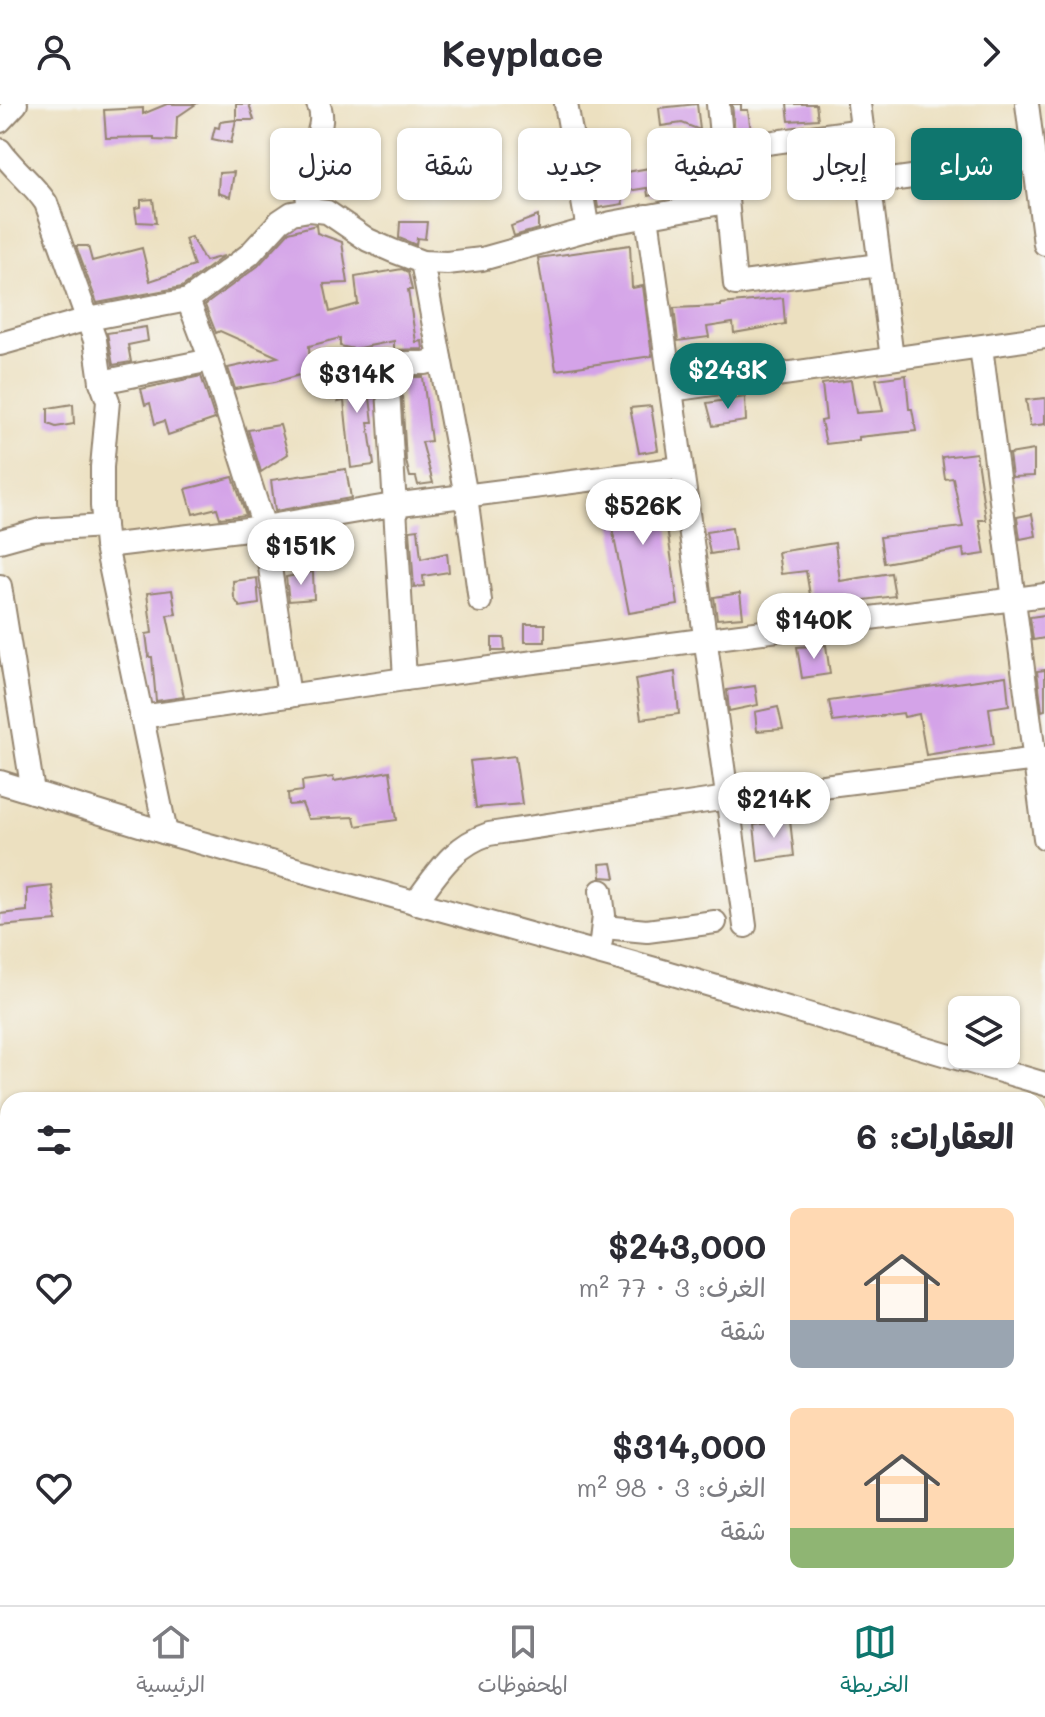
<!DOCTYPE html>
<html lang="ar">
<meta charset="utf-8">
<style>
:root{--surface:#fff;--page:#f7f7f7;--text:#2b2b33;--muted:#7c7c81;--line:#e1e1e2;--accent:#0f766e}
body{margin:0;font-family:Mali,"Playpen Sans Arabic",sans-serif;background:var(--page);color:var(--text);direction:rtl;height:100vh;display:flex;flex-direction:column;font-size:30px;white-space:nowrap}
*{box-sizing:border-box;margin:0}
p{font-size:26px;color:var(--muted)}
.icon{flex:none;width:44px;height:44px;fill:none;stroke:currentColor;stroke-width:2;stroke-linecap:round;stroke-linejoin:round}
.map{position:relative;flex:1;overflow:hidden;direction:ltr}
.drawer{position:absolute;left:0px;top:988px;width:1046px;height:514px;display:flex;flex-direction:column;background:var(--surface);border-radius:24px 24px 0 0;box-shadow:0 2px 6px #0004;direction:rtl}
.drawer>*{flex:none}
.banner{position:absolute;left:24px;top:24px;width:998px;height:72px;direction:rtl;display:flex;gap:16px}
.fabs{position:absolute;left:948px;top:892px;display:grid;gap:16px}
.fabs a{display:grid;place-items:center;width:72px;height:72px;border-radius:12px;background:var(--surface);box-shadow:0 2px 6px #0004;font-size:40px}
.price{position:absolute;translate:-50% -68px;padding:0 18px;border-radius:28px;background:#fff;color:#222;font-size:26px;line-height:52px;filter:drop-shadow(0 2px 4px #0008)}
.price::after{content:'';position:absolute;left:50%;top:48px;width:24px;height:18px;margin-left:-12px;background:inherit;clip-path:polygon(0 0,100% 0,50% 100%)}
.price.current{background:var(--accent);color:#fff}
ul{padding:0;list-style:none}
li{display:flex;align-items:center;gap:24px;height:200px;padding:0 32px}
li span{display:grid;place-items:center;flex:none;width:224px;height:160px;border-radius:12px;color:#555}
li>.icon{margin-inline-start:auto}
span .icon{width:96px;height:96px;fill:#fffc;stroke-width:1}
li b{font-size:34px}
h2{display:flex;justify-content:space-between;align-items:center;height:96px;padding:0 32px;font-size:34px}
.chip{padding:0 28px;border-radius:12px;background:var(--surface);box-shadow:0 2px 6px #0004;font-size:28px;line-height:72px}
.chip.current{background:var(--accent);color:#fff}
header{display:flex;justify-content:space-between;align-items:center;height:104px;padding:0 32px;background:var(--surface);font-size:36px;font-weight:800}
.tab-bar{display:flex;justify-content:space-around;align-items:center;height:112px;border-top:2px solid var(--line);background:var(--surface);font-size:22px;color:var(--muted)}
.tab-bar a{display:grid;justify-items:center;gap:4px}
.tab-bar .current{color:var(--accent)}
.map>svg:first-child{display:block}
.building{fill:#d4a3e8}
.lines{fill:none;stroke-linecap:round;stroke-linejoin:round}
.minor-casing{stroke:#94856f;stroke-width:26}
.minor{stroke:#fff;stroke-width:22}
</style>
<header><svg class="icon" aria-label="forward" viewBox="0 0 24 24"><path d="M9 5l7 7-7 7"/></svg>Keyplace<svg class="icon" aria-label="person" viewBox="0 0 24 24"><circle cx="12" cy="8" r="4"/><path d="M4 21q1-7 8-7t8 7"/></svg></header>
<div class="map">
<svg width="1045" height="1501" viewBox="0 0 1045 1501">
<rect width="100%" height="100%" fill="#f6f6f2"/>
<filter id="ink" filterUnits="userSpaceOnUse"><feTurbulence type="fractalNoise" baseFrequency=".0125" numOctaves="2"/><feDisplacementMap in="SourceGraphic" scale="16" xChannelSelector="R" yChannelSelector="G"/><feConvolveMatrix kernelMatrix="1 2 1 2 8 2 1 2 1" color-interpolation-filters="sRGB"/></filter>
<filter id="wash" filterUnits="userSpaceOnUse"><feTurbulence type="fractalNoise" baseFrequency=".006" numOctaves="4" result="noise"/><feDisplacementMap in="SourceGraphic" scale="32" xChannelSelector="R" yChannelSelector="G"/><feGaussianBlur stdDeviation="1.8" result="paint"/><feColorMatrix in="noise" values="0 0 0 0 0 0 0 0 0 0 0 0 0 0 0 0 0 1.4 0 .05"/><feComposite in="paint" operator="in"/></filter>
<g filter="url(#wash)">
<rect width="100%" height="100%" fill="#ece0c0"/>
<g id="blocks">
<g class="building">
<polygon points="167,0 196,0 177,13 176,37 154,36 154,33 106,34 104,6 143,4 143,10"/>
<polygon points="236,0 249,0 254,16 236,16"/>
<polygon points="697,0 700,26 682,19 661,22 659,4"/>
<polygon points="732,0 741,0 741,6 748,6 751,27 735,29"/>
<polygon points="787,0 816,0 818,15 789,17"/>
<polygon points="236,16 231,39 212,35 215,23 219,24 220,18"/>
<polygon points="614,56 616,70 660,62 662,72 695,66 689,83 648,92 647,84 621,88 623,100 598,104 594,78 599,77 597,58"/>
<polygon points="234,68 230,93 218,89 219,69"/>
<polygon points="153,95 156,119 137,118 135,104 141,103 141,96"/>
<polygon points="538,112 538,125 514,132 511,122"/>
<polygon points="400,118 427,118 425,135 417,134 416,141 399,134"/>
<polygon points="316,121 317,129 342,138 348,179 324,180 330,208 358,200 355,173 402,165 408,168 412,186 408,186 416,238 422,237 423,245 394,246 394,237 354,245 340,242 340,234 309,242 310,268 275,278 235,285 228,264 278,253 220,227 216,229 205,201 258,162 289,128"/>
<polygon points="191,133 205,157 224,152 182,183 97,199 76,142 88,142 92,157 142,144 150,177 194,162 185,135"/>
<polygon points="630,141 632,184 643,182 652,252 556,266 538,154"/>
<polygon points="783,194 785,220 734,229 733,219 707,223 709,233 678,237 674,204 721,202 721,200"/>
<polygon points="146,223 148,237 128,241 131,258 113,261 107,229"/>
<polygon points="368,267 374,294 370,294 373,318 368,318 374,361 351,364 344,297 338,298 332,274"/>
<polygon points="906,271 909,305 912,305 916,327 859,333 859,336 826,340 821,317 826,316 822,280 851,276 856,309 883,307 876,275"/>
<polygon points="201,272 215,315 168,331 164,317 155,320 150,299 145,301 141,285"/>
<polygon points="401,273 423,273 431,337 422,338 433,379 418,381 416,373 410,373 406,357"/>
<polygon points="745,293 746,317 713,322 707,299"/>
<polygon points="1045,294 1045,320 1030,322 1026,296"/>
<polygon points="73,300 74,320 56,323 48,320 48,304"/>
<polygon points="651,302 658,346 639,349 630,304"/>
<polygon points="280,321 288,350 261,368 248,326"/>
<polygon points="1034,346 1034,372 1012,373 1009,350"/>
<polygon points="976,349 986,416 979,416 985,450 964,453 963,445 884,459 880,433 963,423 953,374 945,375 942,353"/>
<polygon points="346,365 351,394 275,407 271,376"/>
<polygon points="233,373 246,411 220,414 217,404 193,410 186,385"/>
<polygon points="661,381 678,501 629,509 605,388"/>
<polygon points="1032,410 1036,432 1020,435 1017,413"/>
<polygon points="732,424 735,446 710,450 706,428"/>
<polygon points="418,425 421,455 447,449 449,468 423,472 424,482 414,483 410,426"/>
<polygon points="835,439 840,477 891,469 895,492 812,503 806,467 781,470 778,448"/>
<polygon points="313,468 314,495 289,497 286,473"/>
<polygon points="257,474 259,500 240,503 234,494 233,477"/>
<polygon points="172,486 176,510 167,511 184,593 156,597 152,553 149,553 146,530 152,529 147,489"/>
<polygon points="740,489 743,513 717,515 714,493"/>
<polygon points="1045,511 1045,534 1033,536 1030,513"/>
<rect x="525" y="520" width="20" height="18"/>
<polygon points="492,534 504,534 505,547 492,547"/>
<polygon points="826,541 830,570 802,574 797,543"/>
<polygon points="1045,566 1045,606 1042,607 1037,567"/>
<polygon points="675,568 679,610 641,615 635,575"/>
<polygon points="1006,572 1009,601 989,604 994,640 926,651 919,610 904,613 903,609 833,618 829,597"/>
<polygon points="755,582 758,601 729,607 727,586"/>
<polygon points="778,603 783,625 757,627 755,608"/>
<polygon points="515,652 522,700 476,704 470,657"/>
<polygon points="390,667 397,716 356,722 354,713 308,715 302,700 289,701 288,689 303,687 302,677 333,673 334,677"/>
<polygon points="790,716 794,752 758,757 754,721"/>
<polygon points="612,759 615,774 601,773 600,760"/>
<polygon points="52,782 57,817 0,822 0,810 27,807 27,785"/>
</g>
</g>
</g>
<g filter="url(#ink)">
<use href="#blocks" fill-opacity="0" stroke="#94856f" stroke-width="2"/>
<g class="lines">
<g class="minor-casing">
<g id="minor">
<polyline points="566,0 588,126"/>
<polyline points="718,0 735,180 879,161"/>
<polyline points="859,0 892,254"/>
<polyline points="1027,0 1045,140"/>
<polyline points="0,17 16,0"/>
<polyline points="722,45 863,26"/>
<path d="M0,46C14,66 32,78 46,99L95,236L101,278L108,297L102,363V402L106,442L166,729"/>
<polyline points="869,79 1034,56"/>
<path d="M309,106C307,91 305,76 308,61C312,42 328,18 318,0"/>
<polyline points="647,112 745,822"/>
<polyline points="422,158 466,392 480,497"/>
<polyline points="188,196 211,256 264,423 289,592"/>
<polyline points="0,240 88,215 188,196 249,151 280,117 292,109 309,106 327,108 368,136 393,147 422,158 447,159 482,155 611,119 726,98"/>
<polyline points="981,243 1045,734"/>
<polyline points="101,278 211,256"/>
<polyline points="671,286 1045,233"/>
<polyline points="0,437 40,426 104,422"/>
<polyline points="106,442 264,423 393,401 681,364"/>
<polyline points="0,482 33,688"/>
<polyline points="405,575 387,267 396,259 425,259 440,255"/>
<polyline points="141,613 405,575 1045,491"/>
<polyline points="0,678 166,729 666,868 1045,980"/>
<polyline points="601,787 604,811 601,837"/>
<path d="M415,799C437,770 452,742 489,730L727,694L1045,654"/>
<polyline points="604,823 647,827 715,818"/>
</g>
</g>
<use href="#minor" class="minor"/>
</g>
</g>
</svg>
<div class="fabs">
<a><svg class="icon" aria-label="layers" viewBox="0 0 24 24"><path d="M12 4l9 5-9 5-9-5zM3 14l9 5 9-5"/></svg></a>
</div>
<b class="price current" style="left:728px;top:307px">$243K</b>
<b class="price" style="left:357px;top:311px">$314K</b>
<b class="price" style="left:643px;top:443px">$526K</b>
<b class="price" style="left:301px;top:483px">$151K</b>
<b class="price" style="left:814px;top:557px">$140K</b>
<b class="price" style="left:774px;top:736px">$214K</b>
<div class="banner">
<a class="chip current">شراء</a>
<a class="chip">إيجار</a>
<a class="chip">تصفية</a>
<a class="chip">جديد</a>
<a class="chip">شقة</a>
<a class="chip">منزل</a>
</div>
<section class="drawer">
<h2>العقارات: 6<svg class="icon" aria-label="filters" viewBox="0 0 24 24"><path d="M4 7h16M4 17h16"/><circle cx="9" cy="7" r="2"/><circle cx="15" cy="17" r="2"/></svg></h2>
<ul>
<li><span style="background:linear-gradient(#ffd9b3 70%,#9aa5b1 0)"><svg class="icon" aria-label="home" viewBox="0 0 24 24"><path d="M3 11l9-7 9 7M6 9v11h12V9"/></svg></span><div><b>$243,000</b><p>الغرف: 3 · 77 m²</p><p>شقة</p></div><svg class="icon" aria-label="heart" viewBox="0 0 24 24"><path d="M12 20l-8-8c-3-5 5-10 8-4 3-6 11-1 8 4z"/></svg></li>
<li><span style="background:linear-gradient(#ffd9b3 75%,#8fb573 0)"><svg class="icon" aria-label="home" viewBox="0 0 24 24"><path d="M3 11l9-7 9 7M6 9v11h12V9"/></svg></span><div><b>$314,000</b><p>الغرف: 3 · 98 m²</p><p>شقة</p></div><svg class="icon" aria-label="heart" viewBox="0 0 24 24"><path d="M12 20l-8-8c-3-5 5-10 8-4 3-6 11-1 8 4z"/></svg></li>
</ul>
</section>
</div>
<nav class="tab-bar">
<a class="current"><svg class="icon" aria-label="map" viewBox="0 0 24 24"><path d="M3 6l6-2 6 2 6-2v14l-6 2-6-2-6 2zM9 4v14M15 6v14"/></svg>الخريطة</a>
<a><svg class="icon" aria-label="saved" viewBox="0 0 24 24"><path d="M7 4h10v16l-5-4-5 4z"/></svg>المحفوظات</a>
<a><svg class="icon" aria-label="home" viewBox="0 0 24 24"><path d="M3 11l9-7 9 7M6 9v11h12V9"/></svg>الرئيسية</a>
</nav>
